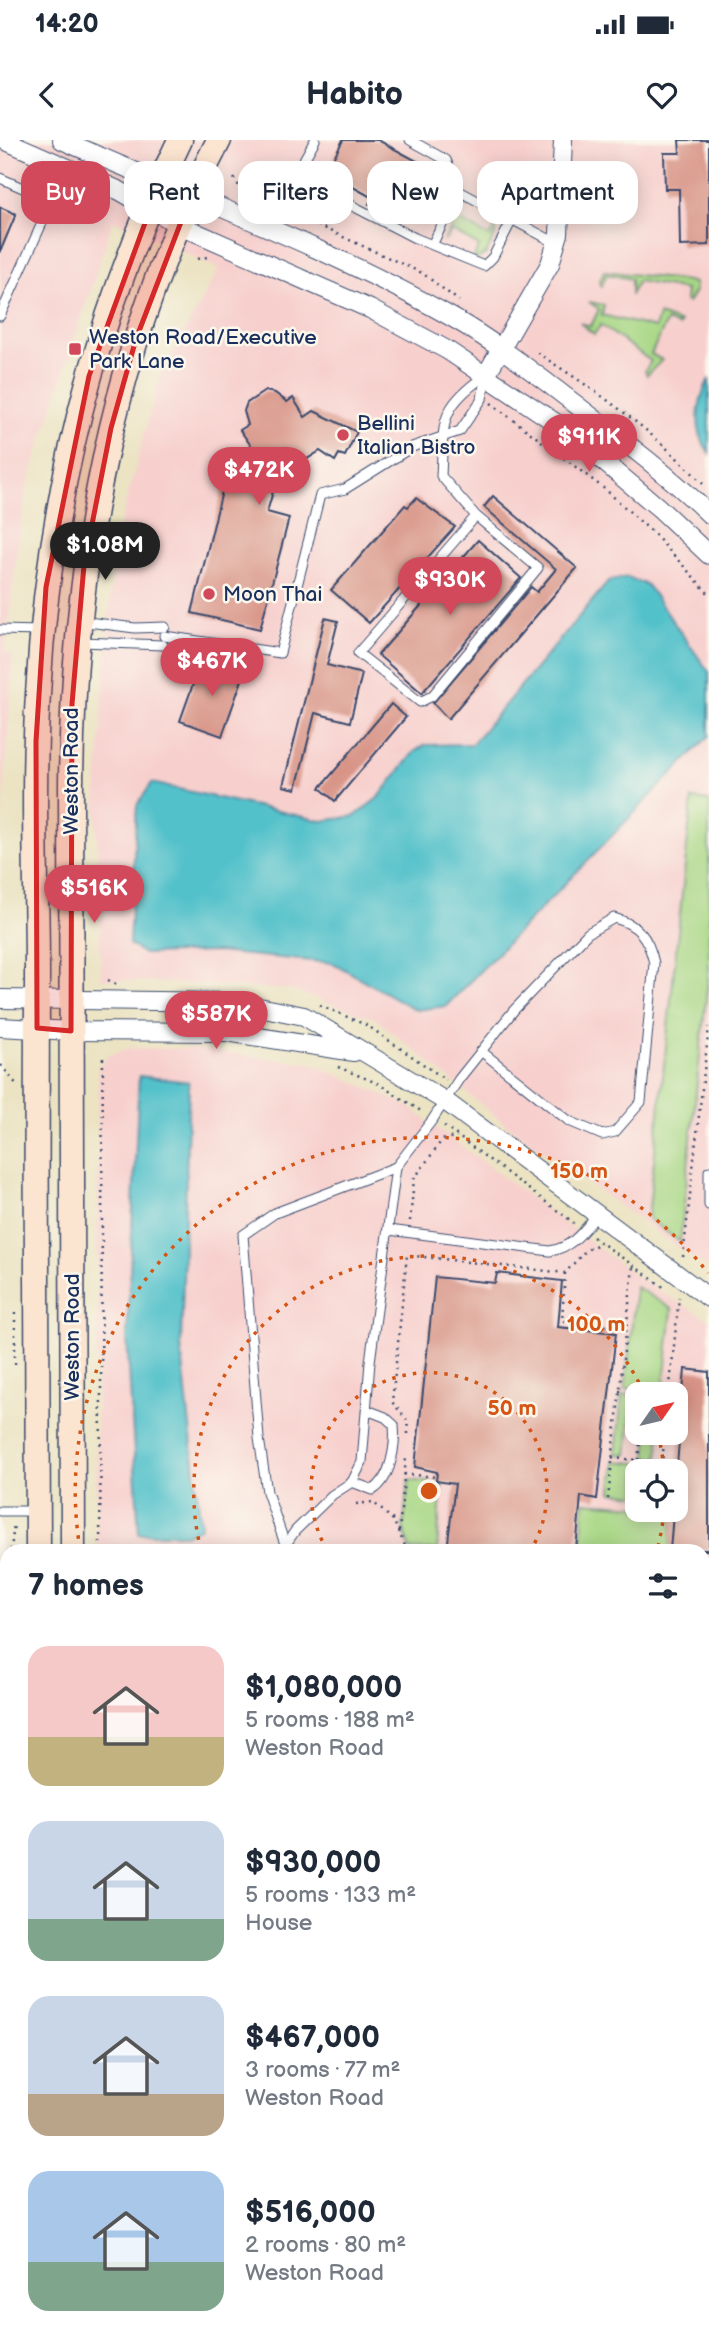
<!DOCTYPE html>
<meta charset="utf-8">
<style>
:root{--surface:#fff;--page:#f6f6f7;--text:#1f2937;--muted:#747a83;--accent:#d1495b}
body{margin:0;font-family:"Balsamiq Sans",sans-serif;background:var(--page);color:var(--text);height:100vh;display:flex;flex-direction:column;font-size:26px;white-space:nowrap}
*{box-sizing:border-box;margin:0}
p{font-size:23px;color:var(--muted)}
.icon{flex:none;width:38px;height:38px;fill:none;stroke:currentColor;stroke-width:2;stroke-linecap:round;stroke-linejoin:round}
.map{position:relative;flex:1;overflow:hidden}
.details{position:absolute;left:0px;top:1404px;width:710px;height:800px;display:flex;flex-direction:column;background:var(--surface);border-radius:21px 21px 0 0;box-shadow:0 4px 18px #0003}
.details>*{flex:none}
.top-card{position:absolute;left:21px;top:21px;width:668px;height:63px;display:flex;gap:14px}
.needle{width:46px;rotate:56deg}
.buttons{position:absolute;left:625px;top:1242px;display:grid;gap:14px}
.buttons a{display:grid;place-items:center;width:63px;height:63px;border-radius:14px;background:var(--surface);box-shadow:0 4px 18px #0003;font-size:35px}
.price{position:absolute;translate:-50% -60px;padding:0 16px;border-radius:24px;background:var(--accent);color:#fff;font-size:23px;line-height:46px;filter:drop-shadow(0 2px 4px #0008)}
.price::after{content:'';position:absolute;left:50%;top:42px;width:21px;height:16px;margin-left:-10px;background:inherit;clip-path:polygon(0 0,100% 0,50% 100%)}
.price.selected{background:#222;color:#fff}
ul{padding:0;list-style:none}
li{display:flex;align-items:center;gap:21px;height:175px;padding:0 28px}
li span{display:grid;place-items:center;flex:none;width:196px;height:140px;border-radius:21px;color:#555}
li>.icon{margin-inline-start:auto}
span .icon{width:84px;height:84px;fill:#fffc;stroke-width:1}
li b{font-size:30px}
h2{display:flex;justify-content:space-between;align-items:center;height:84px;padding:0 28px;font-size:30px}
.pill{padding:0 24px;border-radius:21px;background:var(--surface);box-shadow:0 4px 18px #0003;font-size:24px;line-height:63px}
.pill.selected{background:var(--accent);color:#fff}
.status{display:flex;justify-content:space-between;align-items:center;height:49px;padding:0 35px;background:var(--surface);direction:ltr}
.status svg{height:19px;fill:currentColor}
header{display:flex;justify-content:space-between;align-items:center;height:91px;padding:0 28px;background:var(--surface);font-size:32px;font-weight:700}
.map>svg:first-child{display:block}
.built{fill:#f7d0ce;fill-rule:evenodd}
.green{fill:#a8d785;stroke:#628372;stroke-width:2}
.water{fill:#53c1ca;stroke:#377894;stroke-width:2}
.building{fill:#d89487}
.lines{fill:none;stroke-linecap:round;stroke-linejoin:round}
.lane-casing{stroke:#3a4a6d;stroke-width:11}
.street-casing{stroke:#3a4a6d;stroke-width:20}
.secondary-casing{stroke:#3a4a6d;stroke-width:27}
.highway-casing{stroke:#3a4a6d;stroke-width:34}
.path{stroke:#3a4a6d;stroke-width:2.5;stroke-dasharray:2 5;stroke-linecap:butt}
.lane{stroke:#fff;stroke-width:9}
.street{stroke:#fff;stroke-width:18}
.secondary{stroke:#fce5d0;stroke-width:24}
.highway{stroke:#f8bd89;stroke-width:32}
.marked{fill:#d62828;fill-opacity:0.2;stroke:#d62828;stroke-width:5;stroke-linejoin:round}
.ring{fill:none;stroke:#d45514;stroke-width:3.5;stroke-dasharray:3.5 7}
.poi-dot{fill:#d1495b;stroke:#fbf7ec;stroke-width:2.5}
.labels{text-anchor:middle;stroke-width:5;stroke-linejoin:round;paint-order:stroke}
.poi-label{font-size:21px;fill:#1b2f5e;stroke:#fbf7ec;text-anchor:start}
.street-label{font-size:21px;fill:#1b2f5e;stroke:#fbf7ec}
.centre{fill:#d45514;stroke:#fbf7ec;stroke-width:3.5}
.ring-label{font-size:21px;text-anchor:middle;font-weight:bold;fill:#d45514;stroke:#fbf7ec;stroke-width:5;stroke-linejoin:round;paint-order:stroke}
</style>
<div class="status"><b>14:20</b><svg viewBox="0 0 49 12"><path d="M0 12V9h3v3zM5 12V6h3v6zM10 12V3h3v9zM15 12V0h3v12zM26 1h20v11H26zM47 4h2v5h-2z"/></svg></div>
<header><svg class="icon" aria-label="back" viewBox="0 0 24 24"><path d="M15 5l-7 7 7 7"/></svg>Habito<svg class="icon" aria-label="heart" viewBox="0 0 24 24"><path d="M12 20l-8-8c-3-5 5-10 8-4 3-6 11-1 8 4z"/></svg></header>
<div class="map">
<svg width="709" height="2203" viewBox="0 0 709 2203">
<rect width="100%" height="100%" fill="#fbf7ec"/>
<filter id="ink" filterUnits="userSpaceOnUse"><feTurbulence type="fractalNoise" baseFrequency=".0143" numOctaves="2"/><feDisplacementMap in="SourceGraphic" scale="14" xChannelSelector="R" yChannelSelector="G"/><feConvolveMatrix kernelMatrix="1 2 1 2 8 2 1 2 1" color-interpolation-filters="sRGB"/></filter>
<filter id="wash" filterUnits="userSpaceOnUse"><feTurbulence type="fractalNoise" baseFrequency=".00686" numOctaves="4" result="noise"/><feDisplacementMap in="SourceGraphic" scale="28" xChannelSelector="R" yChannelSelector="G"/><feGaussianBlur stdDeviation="1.57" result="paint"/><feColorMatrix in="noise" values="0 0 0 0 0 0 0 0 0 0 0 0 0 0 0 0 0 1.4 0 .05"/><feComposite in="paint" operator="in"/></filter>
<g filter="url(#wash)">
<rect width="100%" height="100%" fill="#ebe3c2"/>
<g class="built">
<polygon points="0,0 709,0 709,239 699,258 705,307 709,313 709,1129 510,988 376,879 291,850 101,839 96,663 114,407 159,239 219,129 113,80 27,346 18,402 5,512 11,513 13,520 0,707 0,821"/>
<path d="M130,908L196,909L314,924L408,966L640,1139L709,1180V1993L704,1999V1410H96L98,927L107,916ZM637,1255H676V1293H637ZM637,1332H676V1370H637Z"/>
<polygon points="0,1331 5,1614 2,1901 0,1900"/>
</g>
<g class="green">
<polygon points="462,68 458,79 490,97 495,88 497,91 486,114 477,119 474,118 479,106 452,91 444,101"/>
<polygon points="604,131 687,141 694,143 695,151 688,163 685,161 686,150 638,141 631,153 631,139 607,134 601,146 599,143"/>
<polygon points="589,162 604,165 602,175 655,188 659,175 681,183 678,186 667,181 651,214 662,220 647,235 645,231 651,221 601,185 594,194 580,183 591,186 599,169"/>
<polygon points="692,659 709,661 709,830 680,1102 648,1078"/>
<polygon points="636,1147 672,1169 663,1253 625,1249"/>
<polygon points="622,1255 633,1257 627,1315 616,1314"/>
<polygon points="649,1293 660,1293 658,1319 647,1317"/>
<polygon points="615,1321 657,1325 656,1332 637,1332 637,1355 612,1352"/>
<polygon points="409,1340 442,1344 437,1410 410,1410 403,1387"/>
<polygon points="584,1362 637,1366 637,1370 673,1370 670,1410 581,1410"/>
<polygon points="709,1912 709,2120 704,2126 704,1915"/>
<polygon points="50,2196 453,2196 443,2203 48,2203"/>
<polygon points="489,2196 643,2196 637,2203 481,2203"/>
</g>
<g class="water">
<path d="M709,239V313C693,289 696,264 709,239Z"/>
<polygon points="627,437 647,445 709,532 709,596 446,866 416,870 333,823 215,812 144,814 129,804 137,665 152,643 322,681 355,676 379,657 414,612 425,605 472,604 609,441"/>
<polygon points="139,936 189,942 181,1205 201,1387 187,1394 139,1394 127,1197"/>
</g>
<g id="blocks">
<g class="building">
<polygon points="343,0 378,0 437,32 412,79 394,69 390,75 369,64 373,58 326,32"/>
<polygon points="679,0 709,0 709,105 680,106 679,49 665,49 664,13 680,13"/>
<polygon points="0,67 16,74 0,112"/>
<polygon points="265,251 275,253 287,262 293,258 305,277 314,271 357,292 345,316 339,314 335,321 320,311 277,338 267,372 289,378 260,489 192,473 227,331 234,334 240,316 252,307 240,290 248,285 244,271 247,263"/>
<polygon points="493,356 577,428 448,579 433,563 531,447 537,452 556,429 484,367"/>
<polygon points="416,358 455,387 369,483 331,450 405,365 408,367"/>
<polygon points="478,400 521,438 422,553 378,515"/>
<polygon points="325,478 338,481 327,525 362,534 350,582 315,573 296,649 283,646"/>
<polygon points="202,519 244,534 222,596 180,581"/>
<polygon points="391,564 406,577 335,661 320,648"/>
<polygon points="497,1133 562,1141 558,1187 616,1193 597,1359 581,1356 576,1410 447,1410 455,1344 436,1341 437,1332 415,1327 435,1137 495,1143"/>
<polygon points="685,1229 709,1232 709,1410 670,1410"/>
</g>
</g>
</g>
<g filter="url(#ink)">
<use href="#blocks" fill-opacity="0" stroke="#3a4a6d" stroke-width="2"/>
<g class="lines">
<g class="lane-casing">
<g id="lane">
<polyline points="315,0 301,25 306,39 316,47 415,98 484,126 493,117 512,80"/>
<polyline points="410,0 446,20 459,51"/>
<polyline points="0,38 52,61 0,176"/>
<polyline points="433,103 459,51 556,103"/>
<path d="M476,376L358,513L420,562L432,556L538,428L476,376L441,336C444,282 438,268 486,235"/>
<polyline points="80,481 135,488 165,487"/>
<polyline points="0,490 40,491"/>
<polyline points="164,496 280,513 320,355 345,349 412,307 460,291 482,259 486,235"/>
<polyline points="81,502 163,505"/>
<polyline points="709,1031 709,1065"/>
<path d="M389,1090L550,1111C572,1107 582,1093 596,1076"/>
<path d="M352,1342L373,1350C391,1339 396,1305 394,1285L385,1277L367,1270"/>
<polyline points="0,1371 36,1371"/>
<polyline points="286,1407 267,1352 259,1298 243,1095 275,1073 396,1027"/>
<path d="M282,1410L295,1391L332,1355L352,1342L362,1322L370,1222L396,1027L433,979L459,939L514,870L588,793L614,778C639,785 648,797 654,823L641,962L615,992L602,995L569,981L481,911"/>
<polyline points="704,1779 709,1774"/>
<polyline points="470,2203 477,2197"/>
</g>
</g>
<g class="street-casing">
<g id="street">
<polyline points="4,0 120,51 179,85 370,169 447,210 565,289 659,368 709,415"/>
<path d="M62,0C193,58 329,107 453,178C493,201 529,229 566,257C617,296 662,329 709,374"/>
<polyline points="486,235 550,124 559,94 563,0"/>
<polyline points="0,859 234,862 304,876 445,961 709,1158"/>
<polyline points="0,887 71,891 227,892 354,912"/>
<polyline points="0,1924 7,1925"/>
<polyline points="0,1956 7,1957"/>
</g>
</g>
<g class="secondary-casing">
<g id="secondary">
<path d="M38,1410C37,1219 36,1026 37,834C37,741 32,647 38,554C48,361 95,174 180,0"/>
<path d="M73,1410L71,644C73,418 113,202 219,0"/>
<polyline points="0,2087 7,2055"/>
<polyline points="1,2203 7,2185"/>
</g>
</g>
<g class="highway-casing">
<g id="highway">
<polyline points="704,2140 709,2134"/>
<polyline points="648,2203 654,2196"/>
<polyline points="690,2203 696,2196"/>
</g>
</g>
<g class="path">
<polyline points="234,38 242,51 422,133 459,161"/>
<polyline points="198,119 207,117"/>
<path d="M537,213C602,254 651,289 704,345"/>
<polyline points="491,263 606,350 655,395 709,454"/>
<polyline points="108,840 116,844"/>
<polyline points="320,865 368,886 446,940"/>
<polyline points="1,925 17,945"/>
<polyline points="338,927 377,943 424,973"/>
<polyline points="444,986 574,1083"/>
<polyline points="410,1081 414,1039 442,1000 457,996"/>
<polyline points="593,1097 665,1148"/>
<polyline points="683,1117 709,887"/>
<polyline points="565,1133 562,1181 626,1188"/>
<polyline points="15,1173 15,1226"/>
<polyline points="619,1251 649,1255"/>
<polyline points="669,1255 679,1157"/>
<polyline points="408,1294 408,1281 392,1262 407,1115 565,1133 586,1110 601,1103"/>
<polyline points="612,1318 662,1322"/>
<polyline points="638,1320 641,1293"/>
<polyline points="661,1332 665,1293"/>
<polyline points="404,1334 437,1337"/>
<polyline points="608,1359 633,1127"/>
<polyline points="356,1364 373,1362 393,1380 407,1410"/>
<polyline points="399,1391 406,1318"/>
<polyline points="11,1410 14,1383"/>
<polyline points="100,1410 103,913"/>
<polyline points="0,1734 7,1472"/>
<polyline points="704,1741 709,1744"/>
<polyline points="31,2203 32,2196"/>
</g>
<use href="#lane" class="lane"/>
<use href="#street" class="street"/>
<use href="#secondary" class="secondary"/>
<use href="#highway" class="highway"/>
</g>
</g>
<path class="marked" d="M160,42L191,56L136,199L111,288L84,425L72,564L71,891L37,888L36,601L46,447L89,236Z"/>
<g class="ring">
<path d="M327 1410A118 118 0 1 1 531 1410"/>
<path d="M664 1372A236 236 0 0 1 657 1410M201 1410A236 236 0 0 1 644 1253M658 1294A236 236 0 0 1 664 1330"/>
<path d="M80 1409A354 354 0 0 1 708 1133"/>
</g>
<g class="poi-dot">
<rect x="68" y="202" width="14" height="14" rx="3.5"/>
<circle cx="343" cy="295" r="7"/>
<circle cx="209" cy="454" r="7"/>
</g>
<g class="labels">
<g class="poi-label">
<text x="89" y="204">Weston Road/Executive<tspan x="89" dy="24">Park Lane</tspan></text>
<text x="357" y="290">Bellini<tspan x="357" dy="24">Italian Bistro</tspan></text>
<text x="223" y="461">Moon Thai</text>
</g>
<g class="street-label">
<text transform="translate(71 631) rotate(-90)" y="7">Weston Road</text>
<text transform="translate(72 1197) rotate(-90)" y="7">Weston Road</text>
</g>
</g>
<circle cx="429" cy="1351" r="10" class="centre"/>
<g class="ring-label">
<text x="579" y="1038">150 m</text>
<text x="596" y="1191">100 m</text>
<text x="512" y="1275">50 m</text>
</g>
</svg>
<div class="buttons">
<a><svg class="needle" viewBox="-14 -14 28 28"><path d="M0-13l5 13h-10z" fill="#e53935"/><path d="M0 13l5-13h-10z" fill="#747a83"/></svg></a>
<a><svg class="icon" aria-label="locate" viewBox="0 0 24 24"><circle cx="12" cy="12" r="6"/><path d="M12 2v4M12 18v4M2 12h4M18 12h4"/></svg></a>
</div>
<b class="price" style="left:589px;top:334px">$911K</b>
<b class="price" style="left:259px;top:367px">$472K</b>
<b class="price selected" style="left:105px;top:442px">$1.08M</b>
<b class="price" style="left:450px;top:477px">$930K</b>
<b class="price" style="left:212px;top:558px">$467K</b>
<b class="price" style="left:94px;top:785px">$516K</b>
<b class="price" style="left:216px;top:911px">$587K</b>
<div class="top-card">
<a class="pill selected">Buy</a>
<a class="pill">Rent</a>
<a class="pill">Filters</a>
<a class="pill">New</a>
<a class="pill">Apartment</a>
</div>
<section class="details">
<h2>7 homes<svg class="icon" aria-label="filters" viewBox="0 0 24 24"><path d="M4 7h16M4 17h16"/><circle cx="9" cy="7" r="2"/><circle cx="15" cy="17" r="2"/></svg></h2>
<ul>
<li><span style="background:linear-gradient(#f6c9c9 65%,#c2b280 0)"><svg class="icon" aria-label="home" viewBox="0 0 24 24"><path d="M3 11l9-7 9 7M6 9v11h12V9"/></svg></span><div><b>$1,080,000</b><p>5 rooms · 188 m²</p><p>Weston Road</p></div></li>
<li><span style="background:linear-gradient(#c9d6e8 70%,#7fa58c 0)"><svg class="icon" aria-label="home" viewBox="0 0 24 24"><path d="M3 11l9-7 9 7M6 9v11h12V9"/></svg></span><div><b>$930,000</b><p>5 rooms · 133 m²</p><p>House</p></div></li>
<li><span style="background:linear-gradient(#c9d6e8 70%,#b9a48a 0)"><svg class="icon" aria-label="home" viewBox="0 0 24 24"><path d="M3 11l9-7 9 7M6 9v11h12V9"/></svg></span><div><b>$467,000</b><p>3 rooms · 77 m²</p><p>Weston Road</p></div></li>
<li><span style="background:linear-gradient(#a9c7e8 65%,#7fa58c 0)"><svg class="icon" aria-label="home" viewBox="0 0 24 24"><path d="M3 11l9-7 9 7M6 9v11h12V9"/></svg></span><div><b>$516,000</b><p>2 rooms · 80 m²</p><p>Weston Road</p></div></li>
</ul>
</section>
</div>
